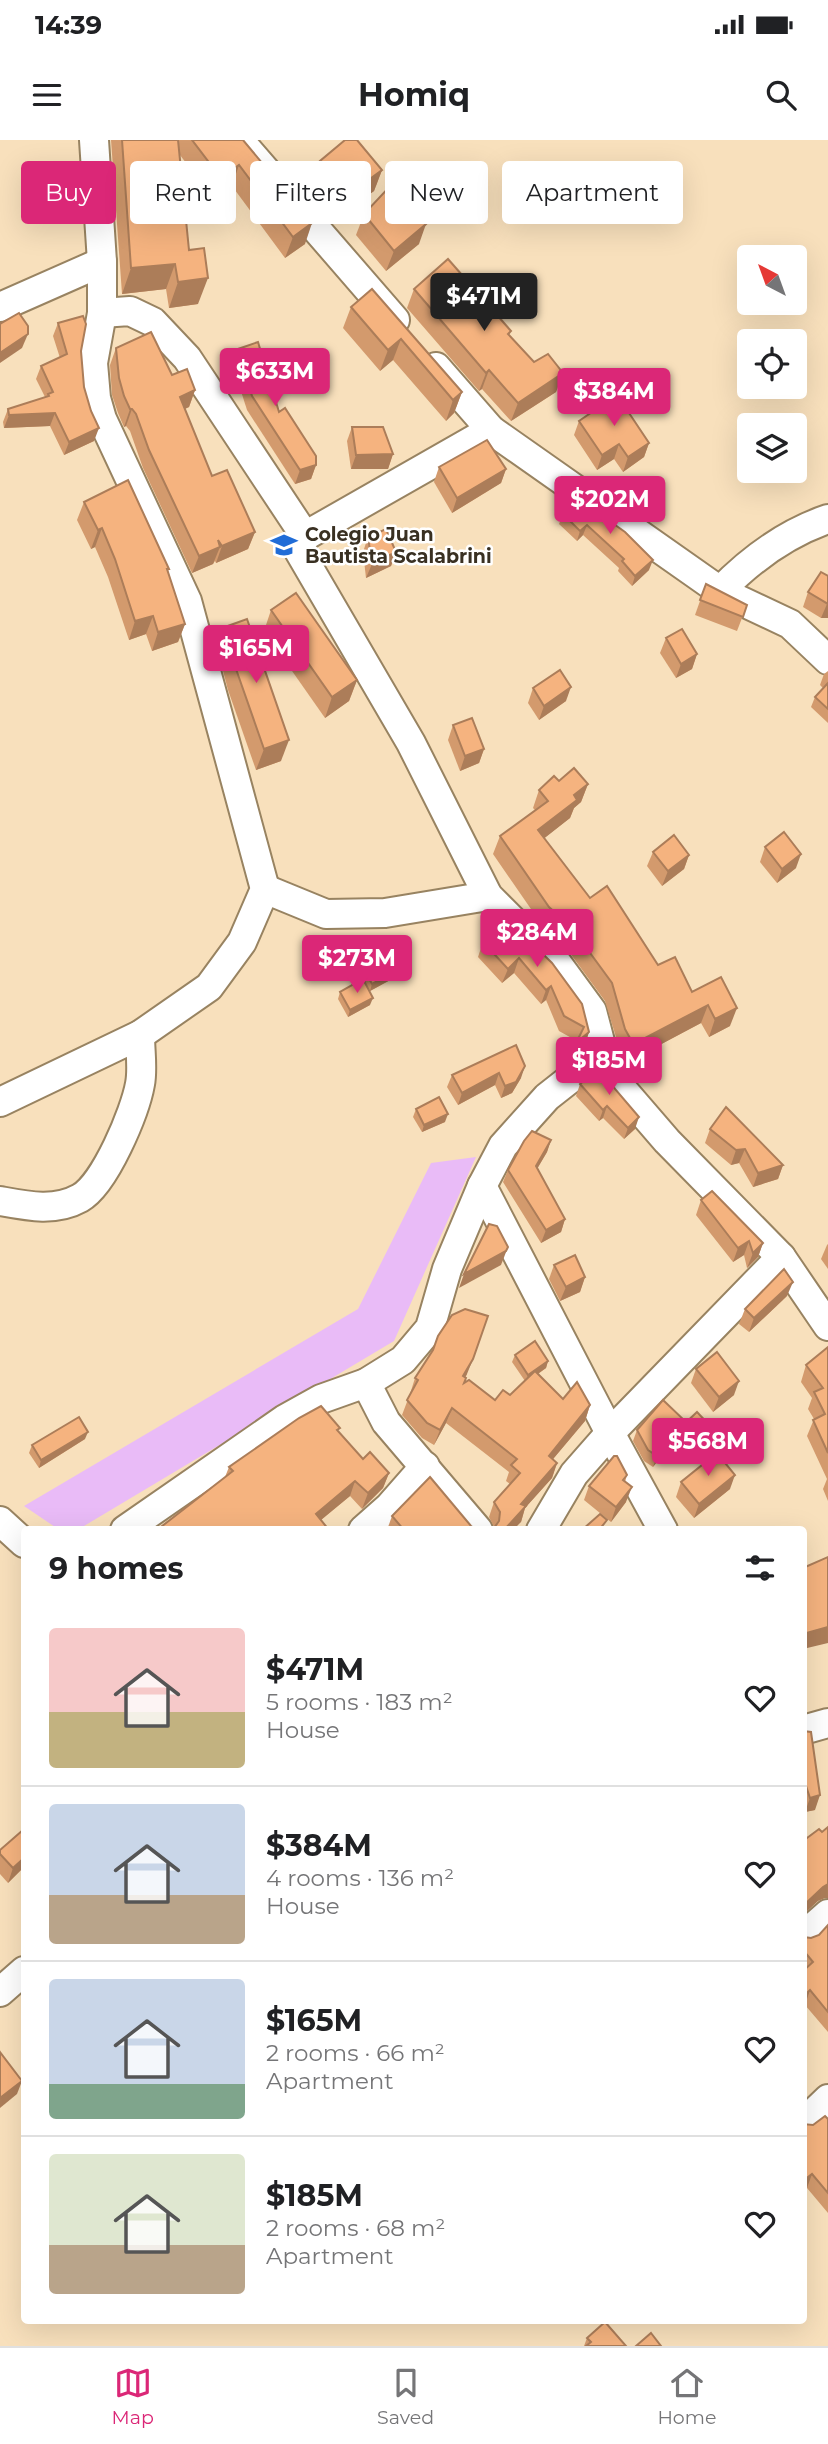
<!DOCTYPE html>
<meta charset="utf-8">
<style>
:root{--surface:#fff;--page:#f2f2f2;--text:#202124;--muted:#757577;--line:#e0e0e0;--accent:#db2777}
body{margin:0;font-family:Montserrat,sans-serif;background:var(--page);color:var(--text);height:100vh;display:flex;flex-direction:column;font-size:26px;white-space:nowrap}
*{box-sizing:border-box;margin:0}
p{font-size:23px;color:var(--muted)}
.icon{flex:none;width:38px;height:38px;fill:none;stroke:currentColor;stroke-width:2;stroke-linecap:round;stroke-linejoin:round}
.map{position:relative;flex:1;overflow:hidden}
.side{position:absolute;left:21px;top:1386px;width:786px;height:798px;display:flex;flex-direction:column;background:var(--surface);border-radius:7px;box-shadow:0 7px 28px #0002}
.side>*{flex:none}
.banner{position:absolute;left:21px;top:21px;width:788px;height:63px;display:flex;gap:14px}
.needle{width:46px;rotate:319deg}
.fabs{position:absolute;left:737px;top:105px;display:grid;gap:14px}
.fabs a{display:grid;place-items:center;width:70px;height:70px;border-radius:7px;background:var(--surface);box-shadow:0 7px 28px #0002;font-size:35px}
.price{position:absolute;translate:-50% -60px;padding:0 16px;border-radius:7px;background:var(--accent);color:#fff;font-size:23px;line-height:46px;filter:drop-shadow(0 2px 4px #0008)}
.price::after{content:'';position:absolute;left:50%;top:42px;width:21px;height:16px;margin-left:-10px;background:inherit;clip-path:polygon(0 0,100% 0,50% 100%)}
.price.active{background:#222;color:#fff}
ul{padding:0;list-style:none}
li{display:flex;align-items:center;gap:21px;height:175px;padding:0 28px}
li+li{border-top:2px solid var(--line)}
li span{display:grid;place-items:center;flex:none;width:196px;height:140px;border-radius:7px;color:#555}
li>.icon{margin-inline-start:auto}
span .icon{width:84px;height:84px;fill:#fffc;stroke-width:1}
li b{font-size:30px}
h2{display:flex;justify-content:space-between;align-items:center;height:84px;padding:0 28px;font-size:30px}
.chip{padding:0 24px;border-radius:7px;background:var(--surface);box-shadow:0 7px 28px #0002;font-size:24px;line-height:63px}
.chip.active{background:var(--accent);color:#fff}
.status{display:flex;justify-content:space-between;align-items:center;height:49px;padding:0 35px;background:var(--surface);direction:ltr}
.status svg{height:19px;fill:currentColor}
header{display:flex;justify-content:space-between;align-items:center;height:91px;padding:0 28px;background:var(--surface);font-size:32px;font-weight:700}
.tabs{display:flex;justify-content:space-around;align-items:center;height:98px;border-top:2px solid var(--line);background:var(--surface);font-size:19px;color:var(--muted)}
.tabs a{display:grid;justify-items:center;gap:4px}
.tabs .active{color:var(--accent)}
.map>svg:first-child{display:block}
.green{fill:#e9bbf7}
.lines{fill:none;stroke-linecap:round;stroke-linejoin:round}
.street-casing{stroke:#988361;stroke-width:32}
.street{stroke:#fff;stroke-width:28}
.wall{fill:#d39a6d}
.shaded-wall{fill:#ac7d59}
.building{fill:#f5b37f;stroke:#ac7d59;stroke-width:2}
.labels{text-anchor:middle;stroke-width:5;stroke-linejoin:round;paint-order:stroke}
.poi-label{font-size:19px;font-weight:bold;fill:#393022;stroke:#fff;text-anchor:start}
</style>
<div class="status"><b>14:39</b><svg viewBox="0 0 49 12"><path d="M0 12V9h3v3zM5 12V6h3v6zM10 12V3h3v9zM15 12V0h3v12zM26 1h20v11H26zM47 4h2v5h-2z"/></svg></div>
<header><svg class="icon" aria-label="menu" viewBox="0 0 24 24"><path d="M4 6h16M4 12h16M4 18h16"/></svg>Homiq<svg class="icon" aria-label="search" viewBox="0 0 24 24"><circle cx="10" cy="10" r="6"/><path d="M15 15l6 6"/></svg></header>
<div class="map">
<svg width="828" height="2206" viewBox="0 0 828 2206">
<rect width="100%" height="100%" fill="#f8e0bc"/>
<polygon class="green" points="476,1017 394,1201 79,1389 58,1389 24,1366 358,1169 431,1023"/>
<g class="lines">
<g class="street-casing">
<g id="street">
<polyline points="239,0 395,180"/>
<polyline points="0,167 102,122"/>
<polyline points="102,173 130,171 153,182 187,218 305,396 299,411 411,603 488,756 517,785 551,815 592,871 603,913 623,950 667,1001 781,1117 828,1186"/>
<polyline points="436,227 491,290 720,451 790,484 828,520"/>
<polyline points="305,396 491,290"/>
<path d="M720,451C750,420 787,393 828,379"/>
<polyline points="265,749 326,774 385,773 488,756"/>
<polyline points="0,962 140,895 209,847 242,802 265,749 187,461 102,279 96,258 93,223 102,173 102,122 94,0"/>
<polyline points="482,1046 610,1293 663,1390"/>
<path d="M0,1061C27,1066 55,1072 80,1058C105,1044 135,972 140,944C143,929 140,911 140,895"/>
<polyline points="366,1243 386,1282 478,1390"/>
<polyline points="0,1381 24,1403"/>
<polyline points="125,1390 285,1279 321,1259 366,1243 403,1220 430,1188 447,1129 482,1046 503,1006 547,957 603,913"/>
<polyline points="363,1390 389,1367 425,1326"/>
<polyline points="541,1390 574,1334 610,1293 781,1117"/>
<polyline points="803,1590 828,1583"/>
<polyline points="803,1796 828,1774"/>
<polyline points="0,1852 24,1831"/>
<polyline points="803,1983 828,1959"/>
</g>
</g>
<use href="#street" class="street"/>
</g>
<g class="wall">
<polygon points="111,0 243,0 305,104 285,118 232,46 213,59 180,15 189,110 198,164 169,168 166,149 122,154"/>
<polygon points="320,21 382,30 374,51 340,76 312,42"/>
<polygon points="67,53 85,71 82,78 69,81 65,60"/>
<polygon points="364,74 419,104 386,131 356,95"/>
<polygon points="372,149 462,252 454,273 446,281 393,220 380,231 343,188 351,167"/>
<polygon points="414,149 511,191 509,196 534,222 563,233 556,252 511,281 482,249 479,251 407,168"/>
<polygon points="58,183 81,211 84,247 94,301 64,315 50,286 4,288 3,282 8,269 45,257 36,239 41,226 60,218 53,196"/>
<polygon points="116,208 172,235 195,250 189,267 185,269 212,336 255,392 248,409 216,423 215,421 213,424 192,433 143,328 130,291 126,286 124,287 118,273 112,255 110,225"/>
<polygon points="238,209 316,325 311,339 295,344 247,270 232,223"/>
<polygon points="579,281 649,303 644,317 623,332 614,319 597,330 574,295"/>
<polygon points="352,287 393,314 388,329 351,329 347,301"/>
<polygon points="439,327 506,329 501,343 452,373 434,342"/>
<polygon points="580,360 649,430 632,446 618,431 619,428 583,395 577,401 559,384 563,374"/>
<polygon points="84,362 169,429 168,431 185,484 178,502 152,511 146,494 129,500 108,437 95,407 91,409 77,380"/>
<polygon points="368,397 396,412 391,426 366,438 363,412"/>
<polygon points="828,436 828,478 821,478 803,467 808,452"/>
<polygon points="706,444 747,465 737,491 695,475"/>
<polygon points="271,470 357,540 349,561 325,578 264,491"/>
<polygon points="225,487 281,621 256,630 228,550 217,508"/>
<polygon points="666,498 697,514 692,529 676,538 660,513"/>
<polygon points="828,531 828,583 811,567 815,557 823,548 820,545 824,534"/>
<polygon points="533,548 566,561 539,580 528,563"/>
<polygon points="453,585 484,609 479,623 460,631 448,600"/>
<polygon points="559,641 588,644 581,662 574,668 570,678 544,698 590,758 658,825 692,852 721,837 730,886 709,897 701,883 650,910 644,932 634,935 619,907 605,861 564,805 542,785 493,714 500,696 535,670 533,668 539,650"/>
<polygon points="765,707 796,728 777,743 760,722"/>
<polygon points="653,712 689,715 684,729 662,746 647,726"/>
<polygon points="508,780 589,892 584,907 571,917 577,901 559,891 546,860 541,864 514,833 502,843 478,817 483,802"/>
<polygon points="362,826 395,832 392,839 370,851 360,833"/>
<polygon points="340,852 370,865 348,877 338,859"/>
<polygon points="516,905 521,938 512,953 501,958 495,945 458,965 447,947 452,935"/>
<polygon points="580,944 635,989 624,999 603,978 599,981 576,956"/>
<polygon points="416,969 445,982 422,992 413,977"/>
<polygon points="710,989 783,1025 778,1039 753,1047 739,1023 731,1025 705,1003"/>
<polygon points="551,1000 547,1012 537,1029 565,1079 561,1092 541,1103 503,1042 508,1030"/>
<polygon points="701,1060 763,1103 758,1117 747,1128 744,1115 733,1122 696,1075"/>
<polygon points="828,1104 828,1129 821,1119 827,1105"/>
<polygon points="554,1125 585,1137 580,1152 560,1161 549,1139"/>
<polygon points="787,1156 749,1192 739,1184 745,1169"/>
<polygon points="828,1207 828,1361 823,1349 827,1339 807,1296 814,1279 808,1269 812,1258 801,1242 806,1225"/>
<polygon points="515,1215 548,1221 546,1228 538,1234 563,1259 590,1265 585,1281 553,1319 557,1323 552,1338 525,1368 521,1382 494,1387 489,1377 494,1362 510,1344 506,1341 509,1332 446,1283 434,1305 422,1298 402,1275 410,1254 415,1238 467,1234 465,1238 464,1243 495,1260 510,1255 525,1241 512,1222"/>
<polygon points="696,1229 734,1255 713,1272 691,1243"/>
<polygon points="684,1280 682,1286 711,1296 692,1313 677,1296 653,1327 644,1321 633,1301 637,1290"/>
<polygon points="339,1292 363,1319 389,1333 383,1348 362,1369 350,1356 321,1380 225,1337 229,1327"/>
<polygon points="85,1299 39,1328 29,1313 32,1305"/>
<polygon points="627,1335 625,1342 626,1362 611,1382 584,1360 589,1346"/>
<polygon points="681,1342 730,1349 694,1378 676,1357"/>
<polygon points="392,1376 471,1386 477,1390 387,1390"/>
<polygon points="803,1591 815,1670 805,1672 803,1668"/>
<polygon points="0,1714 24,1727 8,1743 0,1734"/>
<polygon points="828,1785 828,1892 805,1865 803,1830 803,1797 811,1798 819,1795"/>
<polygon points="828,1979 828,2073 807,2048 803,2051 803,1984 813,1985"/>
<polygon points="587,2198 626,2206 584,2206"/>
</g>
<g class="shaded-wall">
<polygon points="239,25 232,46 213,59 221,38"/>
<polygon points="382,30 374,51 340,76 348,55"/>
<polygon points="85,71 82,78 69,81 71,73"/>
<polygon points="312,83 305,104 285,118 293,97"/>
<polygon points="426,84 419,104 386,131 394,111"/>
<polygon points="175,124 166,149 122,154 131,128"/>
<polygon points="208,138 198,164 169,168 178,142"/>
<polygon points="28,194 22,208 0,223 0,213"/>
<polygon points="401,199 393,220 380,231 388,210"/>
<polygon points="489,230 482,249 479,251 486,233"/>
<polygon points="563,233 556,252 511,281 518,263"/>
<polygon points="195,250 189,267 173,274 180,257"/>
<polygon points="462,252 454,273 446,281 453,260"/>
<polygon points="130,269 132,269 126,286 124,287"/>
<polygon points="55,273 50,286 4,288 9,275"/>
<polygon points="99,288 94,301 64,315 69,302"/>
<polygon points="649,303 644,317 623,332 628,317"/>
<polygon points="619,304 614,319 597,330 602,315"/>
<polygon points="393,314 388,329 351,329 356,315"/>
<polygon points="316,325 311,339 295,344 300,330"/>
<polygon points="506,329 501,343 452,373 457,358"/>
<polygon points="587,385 583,395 577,401 580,391"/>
<polygon points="102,388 95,407 91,409 98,390"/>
<polygon points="255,392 248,409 216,423 222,406"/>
<polygon points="220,407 213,424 192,433 199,416"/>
<polygon points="396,412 391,426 366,438 372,424"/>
<polygon points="653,420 649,430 632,446 635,436"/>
<polygon points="827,464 828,464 828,478 821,478"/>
<polygon points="153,476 146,494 129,500 135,481"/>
<polygon points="185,484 178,502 152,511 158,492"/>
<polygon points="697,514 692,529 676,538 681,524"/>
<polygon points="357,540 349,561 325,578 332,557"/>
<polygon points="571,547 566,561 539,580 544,566"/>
<polygon points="289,600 281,621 256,630 264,609"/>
<polygon points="484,609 479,623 460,631 465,616"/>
<polygon points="588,644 581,662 574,668 570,678 532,708 538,690 574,655"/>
<polygon points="801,714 796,728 777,743 782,729"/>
<polygon points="689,715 684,729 662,746 668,731"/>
<polygon points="519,818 514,833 502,843 508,829"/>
<polygon points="395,832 392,839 370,851 372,844"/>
<polygon points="551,846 546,860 541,864 546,850"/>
<polygon points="373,858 370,865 348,877 350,870"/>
<polygon points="708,865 701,883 639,916 645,898"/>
<polygon points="737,868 730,886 709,897 715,879"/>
<polygon points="589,892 584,907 571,917 576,903"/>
<polygon points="651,914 644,932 634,935 641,918"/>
<polygon points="525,926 521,938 512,953 501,958 505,946"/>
<polygon points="499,933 495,945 458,965 462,953"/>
<polygon points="607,966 603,978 599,981 603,970"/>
<polygon points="448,974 445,982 422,992 424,985"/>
<polygon points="639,977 635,989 624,999 628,988"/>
<polygon points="551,1000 547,1012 531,1039 536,1026"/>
<polygon points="745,1009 739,1023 731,1025 736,1010"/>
<polygon points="783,1025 778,1039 753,1047 758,1033"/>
<polygon points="565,1079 561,1092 541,1103 546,1090"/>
<polygon points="749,1101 744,1115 733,1122 738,1108"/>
<polygon points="763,1103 758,1117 747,1128 753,1113"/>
<polygon points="508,1107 501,1125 459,1148 464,1134"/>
<polygon points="585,1137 580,1152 560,1161 566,1147"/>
<polygon points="793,1142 787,1156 749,1192 754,1178"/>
<polygon points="473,1219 467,1234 457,1251 463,1236"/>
<polygon points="548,1221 546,1228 526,1242 528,1235"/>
<polygon points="739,1241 734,1255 713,1272 719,1257"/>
<polygon points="590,1265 585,1281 543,1331 549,1316"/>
<polygon points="452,1268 446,1283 434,1305 440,1290"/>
<polygon points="684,1280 681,1290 679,1289 677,1296 653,1327 657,1316"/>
<polygon points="713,1289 711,1296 692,1313 695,1306"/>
<polygon points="88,1292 85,1299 39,1328 41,1320"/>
<polygon points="557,1323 552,1338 525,1368 521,1382 513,1390 504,1390 521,1364"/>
<polygon points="389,1333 383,1348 362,1369 368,1353"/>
<polygon points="735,1335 730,1349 694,1378 699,1364"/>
<polygon points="355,1341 350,1356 310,1389 316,1374"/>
<polygon points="632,1347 626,1362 611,1382 616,1367"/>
<polygon points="828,1487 828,1503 803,1509 803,1494"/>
<polygon points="820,1655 815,1670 805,1672 810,1658"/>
<polygon points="24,1718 24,1727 8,1743 13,1728"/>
<polygon points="828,1744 828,1758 825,1758 818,1761 803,1775 803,1766 823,1747"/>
<polygon points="810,1850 805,1865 803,1866 803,1857"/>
<polygon points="22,1941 17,1954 0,1968 0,1958"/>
<polygon points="812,2034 807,2048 803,2051 803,2041"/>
</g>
<g class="building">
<polygon points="122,0 178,0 189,110 204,108 208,138 178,142 175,124 131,128"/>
<polygon points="192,0 243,0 312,83 293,97 239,25 221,38"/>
<polygon points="345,0 357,0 382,30 348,55 320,21"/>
<polygon points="393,43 426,84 394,111 364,74"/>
<polygon points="84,50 85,71 71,73 67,53"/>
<polygon points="448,119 511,191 508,194 534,222 548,214 563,233 518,263 489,230 486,233 414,149"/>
<polygon points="372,149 462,252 453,260 401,199 388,210 351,167"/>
<polygon points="19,173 28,186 28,194 0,213 0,184"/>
<polygon points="83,176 86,184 81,211 84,247 91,271 99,288 69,302 55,273 9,275 8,269 49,256 48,254 53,252 41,226 67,214 58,183"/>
<polygon points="151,192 172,235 187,229 195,250 180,257 212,336 227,330 255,392 222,406 218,400 220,407 199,416 149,310 136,274 132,269 130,269 124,256 119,238 116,208"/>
<polygon points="258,202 279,272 285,268 316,316 316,325 300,330 252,256 238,209"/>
<polygon points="617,255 649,303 628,317 619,304 602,315 579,281"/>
<polygon points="352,287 383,287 393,314 356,315"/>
<polygon points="487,300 506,329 457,358 439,327"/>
<polygon points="128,340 169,429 167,429 185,484 158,492 153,476 135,481 115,419 102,388 98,390 84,362"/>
<polygon points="580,360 625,392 653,420 635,436 622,421 624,419 587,385 580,391 563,374"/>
<polygon points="386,389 396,412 372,424 368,397"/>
<polygon points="821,432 828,436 828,464 808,452"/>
<polygon points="706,444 747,465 743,477 700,460"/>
<polygon points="296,453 357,540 332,557 271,470"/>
<polygon points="247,479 289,600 264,609 236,529 225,487"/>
<polygon points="682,489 697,514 681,524 666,498"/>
<polygon points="560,530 571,547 544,566 533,548"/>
<polygon points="828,543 828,569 815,557"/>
<polygon points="472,578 484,609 465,616 453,585"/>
<polygon points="574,628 588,644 574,655 577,660 538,690 590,758 607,746 658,825 675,817 692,852 721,837 737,868 715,879 708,865 645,898 651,914 641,918 625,889 612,843 571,787 549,767 500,696 548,661 539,650 554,636 559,641"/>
<polygon points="784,692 801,714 782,729 765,707"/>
<polygon points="674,695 689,715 668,731 653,712"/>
<polygon points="508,780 552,823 582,864 589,892 576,903 584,887 564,876 551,846 546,850 519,818 508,829 483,802"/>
<polygon points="385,813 395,832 372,844 362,826"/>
<polygon points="363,839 373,858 350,870 340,852"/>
<polygon points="516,905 525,926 516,942 505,946 499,933 462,953 452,935"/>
<polygon points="602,926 615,949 639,977 628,988 607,966 603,970 580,944"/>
<polygon points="439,957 448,974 424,985 416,969"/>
<polygon points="726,967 783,1025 758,1033 745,1009 736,1010 710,989"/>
<polygon points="532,991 551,1000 536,1026 565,1079 546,1090 508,1030 524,1001"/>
<polygon points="712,1051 763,1103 753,1113 749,1101 738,1108 701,1060"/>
<polygon points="489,1084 497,1086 508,1107 506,1111 464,1134"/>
<polygon points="575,1115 585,1137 566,1147 554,1125"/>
<polygon points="784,1129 793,1142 754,1178 745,1169"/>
<polygon points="465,1169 488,1176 473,1219 463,1236 466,1238 464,1243 469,1240 495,1260 503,1250 510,1255 535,1231 563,1259 577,1242 590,1265 549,1316 557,1323 521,1364 526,1366 504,1390 490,1390 494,1388 499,1381 500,1372 494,1362 520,1333 511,1325 517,1319 452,1268 440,1290 427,1283 407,1260 418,1240 415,1238 433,1210 438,1196 452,1175"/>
<polygon points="535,1201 548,1221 528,1235 515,1215"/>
<polygon points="828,1207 828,1313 813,1280 825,1274 814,1252 823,1248 806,1225"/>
<polygon points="717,1212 739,1241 719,1257 696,1229"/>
<polygon points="663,1260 684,1280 657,1316 648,1310 637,1290"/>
<polygon points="321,1266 340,1288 337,1290 363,1319 370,1312 389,1333 368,1353 355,1341 316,1374 329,1390 157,1390 233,1331 229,1327 299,1278"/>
<polygon points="697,1272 713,1289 695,1306 679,1289"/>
<polygon points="79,1277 88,1292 41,1320 32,1305"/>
<polygon points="717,1313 735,1335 699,1364 681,1342"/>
<polygon points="614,1316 617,1316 627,1335 623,1340 632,1347 616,1367 589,1346"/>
<polygon points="430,1337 471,1386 477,1390 404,1390 392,1376"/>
<polygon points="600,1374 607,1380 599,1390 582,1390"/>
<polygon points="828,1417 828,1487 803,1494 803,1428"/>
<polygon points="803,1591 811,1592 820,1655 810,1658 803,1637"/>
<polygon points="828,1687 828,1744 823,1747 803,1766 803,1701 819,1689 822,1692"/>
<polygon points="23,1690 24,1693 24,1718 13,1728 0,1714 0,1710"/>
<polygon points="828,1785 828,1872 810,1850 803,1857 803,1831 813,1822 803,1810 803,1797 811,1798 819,1795"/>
<polygon points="0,1912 22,1941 0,1958"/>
<polygon points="825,1976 828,1979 828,2053 812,2034 803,2041 803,1984 813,1985"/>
<polygon points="605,2182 626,2206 586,2206 591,2202 587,2198"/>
<polygon points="651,2193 661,2206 636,2206"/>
</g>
<defs>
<g id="school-bare" transform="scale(2.1)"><path d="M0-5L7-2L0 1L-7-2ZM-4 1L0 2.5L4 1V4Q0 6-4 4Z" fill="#206cd7" stroke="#fff" stroke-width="2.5" paint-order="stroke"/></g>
</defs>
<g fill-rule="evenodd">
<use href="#school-bare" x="284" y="405"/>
</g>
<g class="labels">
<g class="poi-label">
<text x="305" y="401">Colegio Juan<tspan x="305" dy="22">Bautista Scalabrini</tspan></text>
</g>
</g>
</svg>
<div class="fabs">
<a><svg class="needle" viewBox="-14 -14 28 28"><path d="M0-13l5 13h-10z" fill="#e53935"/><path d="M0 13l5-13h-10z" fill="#757577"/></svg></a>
<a><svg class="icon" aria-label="locate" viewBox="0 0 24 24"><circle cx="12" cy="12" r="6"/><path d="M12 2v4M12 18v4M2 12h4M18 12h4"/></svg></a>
<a><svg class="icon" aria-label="layers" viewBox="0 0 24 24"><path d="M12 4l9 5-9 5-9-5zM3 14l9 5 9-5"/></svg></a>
</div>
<b class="price active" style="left:484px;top:193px">$471M</b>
<b class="price" style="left:275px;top:268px">$633M</b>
<b class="price" style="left:614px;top:288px">$384M</b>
<b class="price" style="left:610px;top:396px">$202M</b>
<b class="price" style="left:256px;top:545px">$165M</b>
<b class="price" style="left:537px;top:829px">$284M</b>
<b class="price" style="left:357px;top:855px">$273M</b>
<b class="price" style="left:609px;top:957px">$185M</b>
<b class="price" style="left:708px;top:1338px">$568M</b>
<div class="banner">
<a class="chip active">Buy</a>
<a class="chip">Rent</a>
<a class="chip">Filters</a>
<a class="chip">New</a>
<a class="chip">Apartment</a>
</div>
<section class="side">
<h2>9 homes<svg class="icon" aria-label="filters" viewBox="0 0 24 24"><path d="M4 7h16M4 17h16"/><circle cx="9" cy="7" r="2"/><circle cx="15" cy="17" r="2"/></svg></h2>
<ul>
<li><span style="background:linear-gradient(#f6c9c9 60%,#c2b280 0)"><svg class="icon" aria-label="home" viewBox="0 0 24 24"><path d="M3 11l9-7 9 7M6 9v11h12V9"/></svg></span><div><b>$471M</b><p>5 rooms · 183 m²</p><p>House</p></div><svg class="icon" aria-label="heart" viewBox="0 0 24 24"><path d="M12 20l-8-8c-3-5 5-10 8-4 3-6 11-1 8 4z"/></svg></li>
<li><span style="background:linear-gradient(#c9d6e8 65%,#b9a48a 0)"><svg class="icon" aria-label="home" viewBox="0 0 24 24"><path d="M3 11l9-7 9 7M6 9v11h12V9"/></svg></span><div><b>$384M</b><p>4 rooms · 136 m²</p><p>House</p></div><svg class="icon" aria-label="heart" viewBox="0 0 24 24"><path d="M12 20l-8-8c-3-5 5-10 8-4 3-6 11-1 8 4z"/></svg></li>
<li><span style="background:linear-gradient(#c9d6e8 75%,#7fa58c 0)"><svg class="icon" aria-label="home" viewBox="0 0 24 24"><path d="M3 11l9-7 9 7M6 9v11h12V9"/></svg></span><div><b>$165M</b><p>2 rooms · 66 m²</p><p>Apartment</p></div><svg class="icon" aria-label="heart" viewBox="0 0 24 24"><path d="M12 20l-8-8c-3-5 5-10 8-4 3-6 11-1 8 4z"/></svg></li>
<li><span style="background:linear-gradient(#dfe7d0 65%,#b9a48a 0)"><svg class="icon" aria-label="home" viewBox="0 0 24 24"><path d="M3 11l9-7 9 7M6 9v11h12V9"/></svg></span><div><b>$185M</b><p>2 rooms · 68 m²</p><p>Apartment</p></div><svg class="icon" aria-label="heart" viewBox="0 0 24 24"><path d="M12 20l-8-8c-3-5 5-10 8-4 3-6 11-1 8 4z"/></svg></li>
</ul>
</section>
</div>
<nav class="tabs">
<a class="active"><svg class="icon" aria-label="map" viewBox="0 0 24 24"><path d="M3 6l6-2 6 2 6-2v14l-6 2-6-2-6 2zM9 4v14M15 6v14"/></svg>Map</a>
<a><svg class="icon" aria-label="saved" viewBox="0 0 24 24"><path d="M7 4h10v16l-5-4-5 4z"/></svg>Saved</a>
<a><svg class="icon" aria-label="home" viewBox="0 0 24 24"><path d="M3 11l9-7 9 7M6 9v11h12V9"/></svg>Home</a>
</nav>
